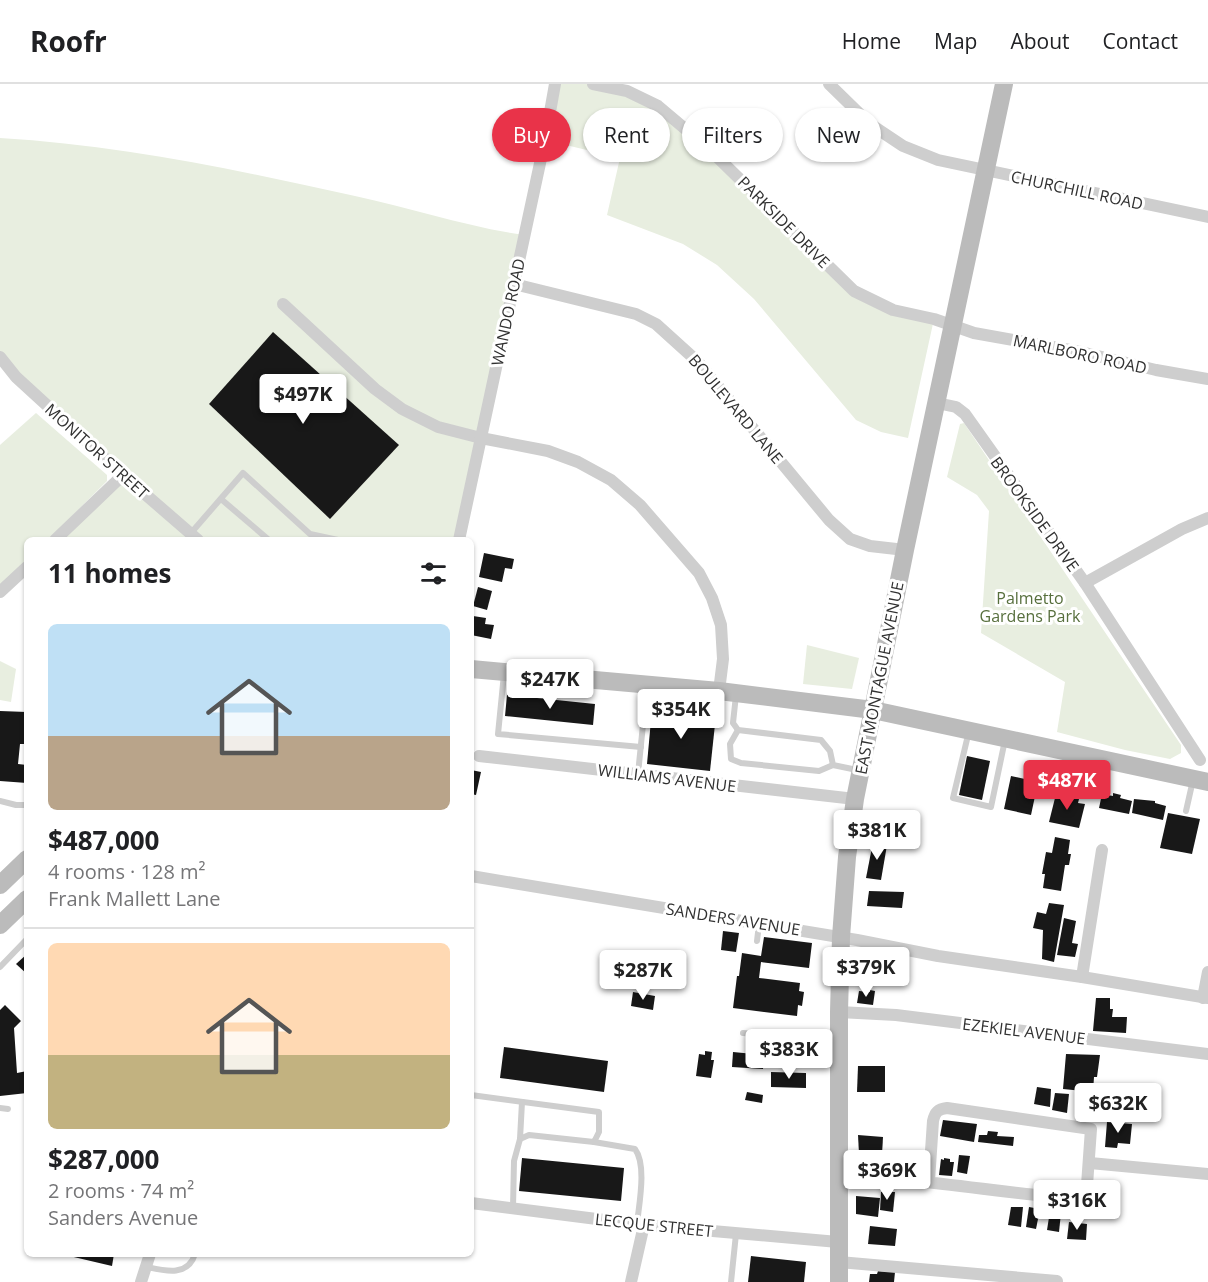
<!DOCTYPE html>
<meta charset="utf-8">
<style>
:root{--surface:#fff;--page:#f2f2f2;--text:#202124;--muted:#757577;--line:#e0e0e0;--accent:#e93349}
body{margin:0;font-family:"Open Sans",sans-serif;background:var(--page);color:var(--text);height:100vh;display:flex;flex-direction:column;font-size:22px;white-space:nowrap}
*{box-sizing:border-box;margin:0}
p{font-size:20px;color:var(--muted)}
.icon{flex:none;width:33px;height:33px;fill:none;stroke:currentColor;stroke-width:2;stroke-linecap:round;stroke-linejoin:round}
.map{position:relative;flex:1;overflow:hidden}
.sheet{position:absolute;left:24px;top:453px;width:450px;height:720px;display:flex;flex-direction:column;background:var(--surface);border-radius:9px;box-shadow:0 2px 4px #0004}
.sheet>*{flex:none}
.guide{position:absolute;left:492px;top:24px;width:570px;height:54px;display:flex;gap:12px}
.price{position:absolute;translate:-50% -51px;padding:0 14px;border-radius:6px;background:#fff;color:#222;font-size:20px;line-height:39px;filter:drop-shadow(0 2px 3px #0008)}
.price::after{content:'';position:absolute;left:50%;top:36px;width:18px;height:14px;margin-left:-9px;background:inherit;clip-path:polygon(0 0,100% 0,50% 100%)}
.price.selected{background:var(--accent);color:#fff}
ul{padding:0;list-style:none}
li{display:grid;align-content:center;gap:12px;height:318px;padding:0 24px}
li+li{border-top:2px solid var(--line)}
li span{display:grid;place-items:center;height:186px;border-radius:9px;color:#555}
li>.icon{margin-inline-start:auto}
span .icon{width:108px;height:108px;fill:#fffc;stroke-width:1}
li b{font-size:26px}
h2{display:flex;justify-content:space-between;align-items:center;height:72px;padding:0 24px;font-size:26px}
.chip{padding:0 21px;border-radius:27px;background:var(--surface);box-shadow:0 2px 4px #0004;font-size:21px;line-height:54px}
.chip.selected{background:var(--accent);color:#fff}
header{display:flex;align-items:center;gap:36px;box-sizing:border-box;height:84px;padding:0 30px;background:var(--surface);border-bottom:2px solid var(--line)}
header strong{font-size:28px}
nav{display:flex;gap:33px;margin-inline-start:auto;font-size:21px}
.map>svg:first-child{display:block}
.green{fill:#e8eee0}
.building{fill:#181818}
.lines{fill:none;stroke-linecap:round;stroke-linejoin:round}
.lane{stroke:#cecece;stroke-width:6}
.street{stroke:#cecece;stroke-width:12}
.secondary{stroke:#bbb;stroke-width:18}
.labels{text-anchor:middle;stroke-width:6;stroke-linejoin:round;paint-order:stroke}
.street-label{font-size:16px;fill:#313131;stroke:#fff}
.park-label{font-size:16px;fill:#576f3d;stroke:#fff}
</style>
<header>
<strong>Roofr</strong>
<nav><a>Home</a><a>Map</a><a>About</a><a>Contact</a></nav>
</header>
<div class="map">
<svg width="1208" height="1198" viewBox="0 0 1208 1198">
<rect width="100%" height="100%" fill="#fff"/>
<g class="green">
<polygon points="555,0 593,0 658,22 854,207 934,235 908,354 881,348 856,336 754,215 717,181 683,160 607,131 620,74 545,56"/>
<path d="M0,54C120,61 238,86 355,112C412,124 467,143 524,151L459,456H55L122,391L0,273Z"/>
<polygon points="36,329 107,391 107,397 48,456 27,456 27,476 0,501 0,361"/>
<polygon points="964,339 1181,661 1181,669 1170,675 1125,666 1057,648 1065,598 981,549 989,427 977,411 947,393 960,340"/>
<polygon points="807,561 859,574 852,605 803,600"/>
<polygon points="0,577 16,585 11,618 0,616"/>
</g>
<g class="building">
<polygon points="273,248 399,361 330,435 209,320"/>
<polygon points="484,469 514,475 512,485 505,484 502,498 479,493"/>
<polygon points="478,503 492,507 487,526 473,522"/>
<polygon points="473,532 486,534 485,540 494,541 491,555 471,551"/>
<polygon points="507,611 595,620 593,641 505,632"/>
<polygon points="652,625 716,631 710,687 647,680"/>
<polygon points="0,627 27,628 27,660 20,660 18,680 27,681 27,699 0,697"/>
<polygon points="967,672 990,677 982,716 959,711"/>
<polygon points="471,686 481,688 476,711 471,710"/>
<polygon points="1011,692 1038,698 1031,731 1004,725"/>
<polygon points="1113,709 1121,711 1120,714 1132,717 1129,730 1099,724 1102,710 1113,712"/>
<polygon points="1056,710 1079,715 1078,719 1085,720 1079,744 1049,738"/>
<polygon points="1134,715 1155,717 1155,719 1166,722 1163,736 1132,729"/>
<polygon points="1168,729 1200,735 1192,770 1160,764"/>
<polygon points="1055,753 1070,756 1068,770 1071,770 1069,781 1065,781 1061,807 1043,804 1045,790 1042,790 1046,768 1052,769"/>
<polygon points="873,758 887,761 881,796 866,794"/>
<polygon points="869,807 904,808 902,824 867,822"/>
<polygon points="1049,819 1064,821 1054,878 1042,875 1043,846 1033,844 1037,828 1046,830"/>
<polygon points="1064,834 1076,837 1072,859 1078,860 1075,873 1057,871"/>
<polygon points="723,847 739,849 736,868 721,866"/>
<polygon points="764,853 812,859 809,884 761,878 759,894 800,899 799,907 804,908 802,922 798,921 797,932 733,924 737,892 739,892 742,869 761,872"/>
<polygon points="27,870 27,890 16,880"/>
<polygon points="870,906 875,907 873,921 857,919 859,907 870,908"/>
<polygon points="633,908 655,912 653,926 631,922"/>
<polygon points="1096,914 1110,914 1110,925 1113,925 1112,933 1127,933 1126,949 1093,947"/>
<polygon points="5,921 21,937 14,944 17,989 27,987 27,1009 0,1012 0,926"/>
<polygon points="504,963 608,977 604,1008 500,994"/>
<polygon points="705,967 712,968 711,976 714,976 711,994 696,992 699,970 705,971"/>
<polygon points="733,968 764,971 763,985 732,983"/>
<polygon points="1066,970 1100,971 1097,993 1094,993 1093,1008 1063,1005"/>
<polygon points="858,982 885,982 885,1008 857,1008"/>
<polygon points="771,988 806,989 806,1004 771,1003"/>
<polygon points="1037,1003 1051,1005 1050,1023 1034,1020"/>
<polygon points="747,1008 763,1011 762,1019 745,1016"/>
<polygon points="1055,1009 1069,1010 1067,1029 1052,1026"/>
<polygon points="943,1036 977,1040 974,1058 940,1052"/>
<polygon points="1107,1038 1132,1040 1130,1060 1118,1059 1117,1064 1105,1063"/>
<polygon points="988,1047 998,1048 997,1052 1014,1053 1013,1062 978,1058 979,1051 987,1051"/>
<polygon points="858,1051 883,1053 882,1071 859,1070"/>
<polygon points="959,1071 970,1072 967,1090 957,1088"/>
<polygon points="522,1074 624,1084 621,1117 519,1107"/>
<polygon points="944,1074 950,1075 950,1078 954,1078 952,1092 939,1091 941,1075 944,1076"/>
<polygon points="881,1108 895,1108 893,1128 880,1126"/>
<polygon points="856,1112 880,1114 878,1133 856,1130"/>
<polygon points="1011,1123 1023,1123 1021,1143 1008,1141"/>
<polygon points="1029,1123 1040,1125 1036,1145 1026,1143"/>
<polygon points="1050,1127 1061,1129 1059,1148 1047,1146"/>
<polygon points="1069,1138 1087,1140 1086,1156 1067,1155"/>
<polygon points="870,1142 897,1145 895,1162 868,1160"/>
<polygon points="61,1170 114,1170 112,1182"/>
<polygon points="751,1172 806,1178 804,1198 748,1198"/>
<polygon points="878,1187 895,1188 894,1198 869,1198 870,1190 877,1190"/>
</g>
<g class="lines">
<g class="lane">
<polyline points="221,415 269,456"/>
<polyline points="191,449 243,389 310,450 338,456"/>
<polyline points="504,590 498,650 641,663"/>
<polyline points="736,611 733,639 738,646 821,656 830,667 833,681 857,686"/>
<polyline points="738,646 730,660 731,675 741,679 819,687 833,681"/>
<polyline points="969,647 953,714 991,723 1005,656"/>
<polyline points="638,690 647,601"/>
<polyline points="0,717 16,721 27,721"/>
<polyline points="1186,727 1193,696"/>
<polyline points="757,857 759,840"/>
<polyline points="0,883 27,855"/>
<polyline points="743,949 801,954 838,955"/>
<polyline points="471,1011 599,1028 599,1048 594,1058 529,1051 520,1055 514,1077 513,1124"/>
<polyline points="0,1024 8,1025"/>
<polyline points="520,1055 522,1018"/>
<path d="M594,1058L635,1065C647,1081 639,1120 637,1140"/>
<path d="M147,1183C165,1187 188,1193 195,1170"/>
<polyline points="731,1198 736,1150"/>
</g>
<g class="street">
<polyline points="593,0 627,7 658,22 709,65 854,207 893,226 934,235 974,249 1081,268 1156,286 1208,295"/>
<polyline points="829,0 870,40 903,62 938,76 1208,133"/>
<polyline points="514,200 636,230 656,240 698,278 829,436 850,455 870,462 905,466"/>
<polyline points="283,220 375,305 402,325 438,343 481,354 548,367 578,378 611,396 640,421 699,489 712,514 721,541 723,575 719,607"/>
<polyline points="0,273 16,293 123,391 198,456"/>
<polyline points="937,319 956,323 965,330 1085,499 1200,676"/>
<polyline points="55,456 123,391"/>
<polyline points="459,456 545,56 555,0"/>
<polyline points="1085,499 1182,445 1208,434"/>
<polyline points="0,508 27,483"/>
<polyline points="479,672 855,715"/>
<polyline points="471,792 857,856 938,872 1082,893 1208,914"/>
<polyline points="1082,893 1102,766"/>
<polyline points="1203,914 1208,888"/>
<polyline points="839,928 896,931 1208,970"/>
<polyline points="1090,1079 1208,1090"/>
<path d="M839,1094C922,1092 1003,1111 1086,1115L1091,1045L947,1024C938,1025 935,1028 933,1037L929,1097"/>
<polyline points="471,1119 644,1141 838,1158"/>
<polyline points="839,1178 1057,1197"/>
<polyline points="141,1198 150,1170"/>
<polyline points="631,1198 644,1141"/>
</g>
<g class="secondary">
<polyline points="471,585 719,607 873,626 1208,698"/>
<polyline points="0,801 27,775"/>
<polyline points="0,841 27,815"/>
<polyline points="839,1198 839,928 841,853 847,773 855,715 905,466 1004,0"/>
</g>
</g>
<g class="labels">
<g class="street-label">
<text transform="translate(1077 106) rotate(12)" y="6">CHURCHILL ROAD</text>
<text transform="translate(784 138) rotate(45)" y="6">PARKSIDE DRIVE</text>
<text transform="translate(508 228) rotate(-78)" y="6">WANDO ROAD</text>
<text transform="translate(1080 270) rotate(12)" y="6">MARLBORO ROAD</text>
<text transform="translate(736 325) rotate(50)" y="6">BOULEVARD LANE</text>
<text transform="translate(97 367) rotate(42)" y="6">MONITOR STREET</text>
<text transform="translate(1035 430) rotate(54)" y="6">BROOKSIDE DRIVE</text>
<text transform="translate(879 594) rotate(-79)" y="6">EAST MONTAGUE AVENUE</text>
<text transform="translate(667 694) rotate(7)" y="6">WILLIAMS AVENUE</text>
<text transform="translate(733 835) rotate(9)" y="6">SANDERS AVENUE</text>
<text transform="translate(1024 947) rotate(7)" y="6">EZEKIEL AVENUE</text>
<text transform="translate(654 1141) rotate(6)" y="6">LECQUE STREET</text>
</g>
<g class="park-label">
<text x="1030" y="520">Palmetto<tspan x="1030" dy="18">Gardens Park</tspan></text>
</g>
</g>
</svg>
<b class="price" style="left:303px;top:341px">$497K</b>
<b class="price" style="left:550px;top:626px">$247K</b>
<b class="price" style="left:681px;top:656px">$354K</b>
<b class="price selected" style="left:1067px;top:727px">$487K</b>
<b class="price" style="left:877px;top:777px">$381K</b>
<b class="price" style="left:866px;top:914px">$379K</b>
<b class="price" style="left:643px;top:917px">$287K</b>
<b class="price" style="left:789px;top:996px">$383K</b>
<b class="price" style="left:1118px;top:1050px">$632K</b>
<b class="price" style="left:887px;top:1117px">$369K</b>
<b class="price" style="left:1077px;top:1147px">$316K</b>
<div class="guide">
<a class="chip selected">Buy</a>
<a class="chip">Rent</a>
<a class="chip">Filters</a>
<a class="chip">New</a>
</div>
<section class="sheet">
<h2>11 homes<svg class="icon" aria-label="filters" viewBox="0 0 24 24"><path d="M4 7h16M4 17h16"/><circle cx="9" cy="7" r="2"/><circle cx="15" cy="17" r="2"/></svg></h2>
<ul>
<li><span style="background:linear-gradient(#bfe0f5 60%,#b9a48a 0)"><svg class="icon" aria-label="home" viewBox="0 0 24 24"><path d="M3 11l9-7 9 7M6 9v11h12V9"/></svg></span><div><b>$487,000</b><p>4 rooms · 128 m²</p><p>Frank Mallett Lane</p></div></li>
<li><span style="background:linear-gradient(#ffd9b3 60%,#c2b280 0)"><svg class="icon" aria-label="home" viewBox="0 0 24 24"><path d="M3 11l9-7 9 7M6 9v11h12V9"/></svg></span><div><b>$287,000</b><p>2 rooms · 74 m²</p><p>Sanders Avenue</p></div></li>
</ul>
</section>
</div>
